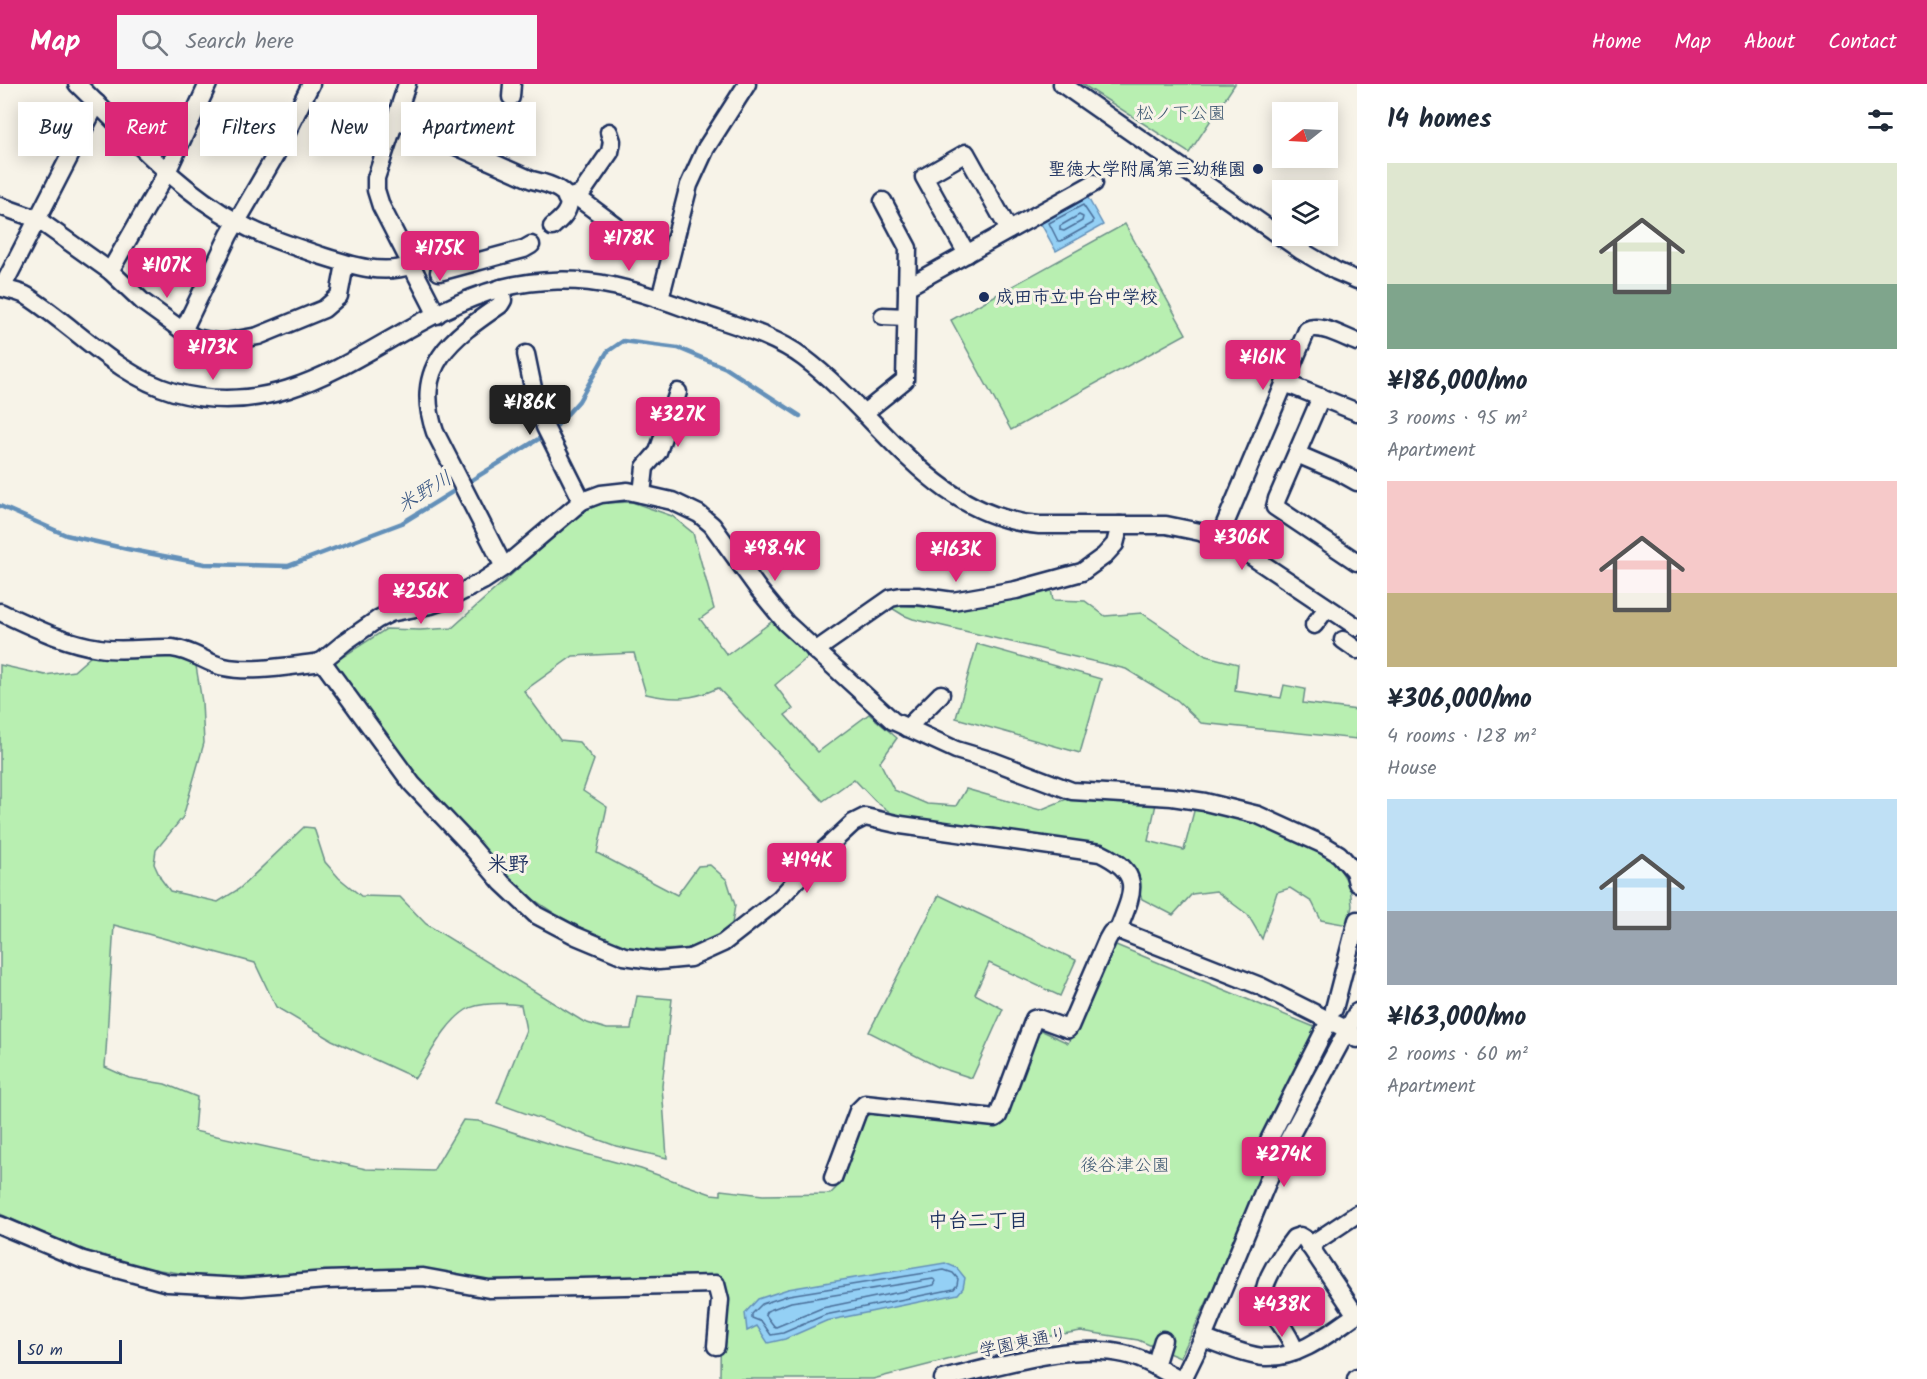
<!DOCTYPE html>
<meta charset="utf-8">
<style>
:root{--surface:#fff;--page:#f6f6f7;--text:#1f2937;--muted:#747a83;--accent:#db2777}
body{margin:0;font-family:Kalam,"Klee One",sans-serif;background:var(--page);color:var(--text);height:100vh;display:flex;flex-direction:column;font-size:22px;white-space:nowrap}
*{box-sizing:border-box;margin:0}
p{font-size:20px;color:var(--muted)}
.icon{flex:none;width:33px;height:33px;fill:none;stroke:currentColor;stroke-width:2;stroke-linecap:round;stroke-linejoin:round}
.map{position:relative;flex:1;overflow:hidden}
.details{display:flex;flex-direction:column;background:var(--surface);width:570px}
.details>*{flex:none}
.hud{position:absolute;left:18px;top:18px;width:570px;height:54px;display:flex;gap:12px}
.needle{width:39px;rotate:252deg}
.controls{position:absolute;left:1272px;top:18px;display:grid;gap:12px}
.controls a{display:grid;place-items:center;width:66px;height:66px;border-radius:0px;background:var(--surface);box-shadow:0 3px 15px #0003;font-size:30px}
.scale{position:absolute;left:18px;bottom:15px;width:104px;box-sizing:border-box;padding-left:6px;border:3px solid #1b2f5e;border-top:0;font-size:16px;line-height:21px;white-space:nowrap;color:#1b2f5e;-webkit-text-stroke:4px #f7f3e8;paint-order:stroke}
.price{position:absolute;translate:-50% -51px;padding:0 14px;border-radius:6px;background:var(--accent);color:#fff;font-size:20px;line-height:39px;filter:drop-shadow(0 2px 3px #0008)}
.price::after{content:'';position:absolute;left:50%;top:36px;width:18px;height:14px;margin-left:-9px;background:inherit;clip-path:polygon(0 0,100% 0,50% 100%)}
.price.selected{background:#222;color:#fff}
ul{padding:0;list-style:none}
li{display:grid;align-content:center;gap:12px;height:318px;padding:0 30px}
li span{display:grid;place-items:center;height:186px;border-radius:0px;color:#555}
li>.icon{margin-inline-start:auto}
span .icon{width:108px;height:108px;fill:#fffc;stroke-width:1}
li b{font-size:26px}
h2{display:flex;justify-content:space-between;align-items:center;height:72px;padding:0 30px;font-size:26px}
.pill{padding:0 21px;border-radius:0px;background:var(--surface);box-shadow:0 3px 15px #0003;font-size:21px;line-height:54px}
.pill.selected{background:var(--accent);color:#fff}
header{display:flex;align-items:center;gap:36px;box-sizing:border-box;height:84px;padding:0 30px;background:var(--accent);color:#fff}
header strong{font-size:28px}
nav{display:flex;gap:33px;margin-inline-start:auto;font-size:21px}
.search{width:420px;height:54px;background:var(--page);display:flex;align-items:center;gap:15px;box-sizing:border-box;padding:0 21px;border-radius:0px;color:var(--muted);font-size:22px}
main{display:flex;flex:1;min-height:0}
.map>svg:first-child{display:block}
.green{fill:#b8efb1;stroke:#6a8f88;stroke-width:1.5}
.water{fill:#94d0f5;stroke:#6490b9;stroke-width:1.5}
.lines{fill:none;stroke-linecap:round;stroke-linejoin:round}
.shore{stroke:#4b6f9a;stroke-width:1.5}
.stream{stroke:#6490b9;stroke-width:4.5}
.minor-casing{stroke:#1b2f5e;stroke-width:21}
.minor{stroke:#f7f3e8;stroke-width:16}
.poi-dot{fill:#1b2f5e;stroke:#f7f3e8;stroke-width:2}
.labels{text-anchor:middle;stroke-width:6;stroke-linejoin:round;paint-order:stroke}
.park-label{font-size:18px;fill:#3a556f;stroke:#f7f3e8}
.poi-label{font-size:18px;font-weight:bold;fill:#1b2f5e;stroke:#f7f3e8;text-anchor:end}
.street-label{font-size:18px;fill:#1b2f5e;stroke:#f7f3e8}
.water-label{font-size:20px;font-style:italic;fill:#395784;stroke:#f7f3e8}
.neighbourhood-label{font-size:20px;font-weight:bold;fill:#1b2f5e;stroke:#f7f3e8}
.quarter-label{font-size:21px;font-weight:bold;fill:#1b2f5e;stroke:#f7f3e8}
</style>
<header>
<strong>Map</strong>
<div class="search"><svg class="icon" aria-label="search" viewBox="0 0 24 24"><circle cx="10" cy="10" r="6"/><path d="M15 15l6 6"/></svg>Search here</div>
<nav><a>Home</a><a>Map</a><a>About</a><a>Contact</a></nav>
</header>
<main>
<div class="map">
<svg width="1357" height="1295" viewBox="0 0 1357 1295">
<rect width="100%" height="100%" fill="#f7f3e8"/>
<filter id="ink" filterUnits="userSpaceOnUse"><feTurbulence type="fractalNoise" baseFrequency=".0167" numOctaves="2"/><feDisplacementMap in="SourceGraphic" scale="12" xChannelSelector="R" yChannelSelector="G"/><feConvolveMatrix kernelMatrix="1 2 1 2 8 2 1 2 1" color-interpolation-filters="sRGB"/></filter>
<g filter="url(#ink)">
<g class="green">
<polygon points="1082,0 1235,0 1189,69"/>
<polygon points="1125,140 1186,250 1011,346 951,236"/>
<path d="M632,418L672,432L693,449L714,525L700,535L727,571L774,536L808,573L775,601L793,625L785,631L818,668L869,630L897,654L880,678L894,706L927,720L956,722L966,705L1040,726L1069,714L1156,720L1148,757L1184,766L1195,723L1245,732L1317,764L1338,782L1350,802L1352,822L1348,841L1321,836L1312,818L1290,804L1277,808L1262,855L1248,831L1216,807L1192,810L1173,831L1142,815L1129,780L1106,762L894,731L875,717L854,695L823,717L718,604C692,616 673,616 646,610L634,569L573,572L524,607L560,656L579,658L594,676L583,707L607,723L597,769L677,811L698,782L710,781L727,796L735,821L731,846L687,865L655,866L618,863L557,831L515,803L418,699L333,579L386,545L420,546L452,544L582,427L604,419Z"/>
<polygon points="1051,506 1053,516 1085,517 1105,532 1142,529 1206,572 1238,580 1235,607 1281,614 1284,601 1305,605 1303,619 1357,626 1357,655 1201,639 1177,616 1126,585 913,535 903,531 890,523 894,521 962,525"/>
<polygon points="977,560 1101,595 1080,669 956,634"/>
<path d="M98,566L179,570L195,576L202,618L204,659L183,733L156,766L154,780L161,795L170,807L218,818L239,805L304,743L314,744L325,778L339,794L361,812L400,813L426,840L584,938L607,945H631L637,912L672,915L662,1002L667,1074L616,1062L497,1019L526,946L521,921C507,919 478,918 466,926C443,941 430,972 415,994L332,956L276,923L255,879L114,841L105,983L129,994L165,1000L197,1013L194,1047L366,1085L433,1087L463,1036L478,1037L553,1061L641,1085L711,1110L721,1111V1106L763,1111L830,1110L836,1104L862,1031L874,1025L999,1043L1034,943L1068,959L1116,861L1336,952L1277,1070L1180,1274L1138,1256L1081,1247L1021,1257L873,1295H720L721,1198L267,1202L133,1182L75,1163L0,1130V581L45,591L74,587Z"/>
<polygon points="939,811 1076,876 1060,912 989,879 975,910 1003,925 972,994 938,983 869,948"/>
</g>
<g class="water">
<polygon points="1087,112 1103,141 1056,167 1040,138"/>
<polygon points="945,1179 957,1184 965,1194 963,1204 958,1210 826,1237 785,1255 768,1259 757,1242 747,1247 745,1229 758,1215 788,1205"/>
</g>
<g class="lines">
<g class="shore">
<polygon points="1083,121 1093,136 1093,139 1061,157 1058,157 1049,139"/>
<polygon points="1079,131 1083,133 1082,137 1064,147 1060,146 1060,142"/>
<polygon points="944,1186 953,1189 958,1195 957,1201 954,1205 825,1231 783,1249 771,1251 762,1238 752,1234 752,1230 762,1220 789,1211"/>
<polygon points="933,1195 936,1197 934,1201 822,1224 776,1243 774,1242 765,1230 767,1227 791,1218"/>
</g>
<g class="stream">
<polyline points="552,347 579,317 607,268 623,257 678,264 726,284 800,332"/>
<polyline points="0,422 66,451 127,465 205,480 288,482 402,439 545,351"/>
</g>
<g class="minor-casing">
<g id="minor">
<path d="M77,0C127,48 175,104 237,138C264,153 293,162 322,172C350,181 383,192 412,181"/>
<polyline points="407,0 376,94 376,106 381,122 437,231"/>
<polyline points="1062,0 1300,166 1336,187 1357,196"/>
<polyline points="511,13 512,0"/>
<path d="M395,35L532,96C545,99 578,107 566,128C563,134 556,139 552,143"/>
<polyline points="487,76 499,44"/>
<polyline points="577,113 616,142"/>
<polyline points="566,114 581,110 610,68 612,57 609,48"/>
<polyline points="0,122 37,135 110,187 143,218 183,247 196,254 220,259 258,252 324,225 339,212 345,180"/>
<polyline points="967,170 924,93 966,69 1009,146"/>
<polyline points="110,187 167,88 208,0"/>
<polyline points="439,188 524,165 531,161"/>
<path d="M0,203C9,207 19,207 27,212C77,244 116,291 174,308C306,344 386,235 502,204C537,195 578,194 613,202C643,208 673,220 702,230C737,242 775,252 804,274C882,333 932,432 1039,441H1166L1200,448L1236,462L1357,543"/>
<polyline points="907,203 1094,99"/>
<polyline points="2,204 97,19"/>
<path d="M501,204L503,216L500,221C452,254 412,282 435,348L504,483"/>
<polyline points="660,215 689,101 706,64 747,0"/>
<polyline points="883,232 906,233"/>
<polyline points="183,247 229,151 275,72 311,0"/>
<polyline points="526,270 533,304 545,343 582,417"/>
<polyline points="1285,299 1357,328"/>
<polyline points="1321,313 1277,415 1275,423 1357,478"/>
<polyline points="864,329 905,296 908,164 883,117"/>
<polyline points="1297,370 1339,388 1357,398"/>
<polyline points="642,410 645,383 658,368 678,308"/>
<path d="M1219,454L1307,246C1320,239 1343,253 1357,258"/>
<path d="M0,528C31,542 64,559 99,564C123,568 148,563 172,564C192,566 206,579 224,583C251,589 288,582 315,579L322,577L345,558L378,535L390,529L431,521L446,516L483,497L504,483L582,417L601,410L628,407L672,417L699,430L712,441L759,506L786,539L893,637L956,666L993,677L1072,707L1172,713L1205,718L1258,731L1324,761L1339,770L1354,787L1357,799"/>
<polyline points="1314,541 1327,524"/>
<polyline points="1343,556 1357,566"/>
<polyline points="815,567 891,514 901,512 918,512 953,517 1016,506 1082,488 1104,472 1115,460 1120,441"/>
<path d="M322,577L412,700L468,759L502,799L536,831L576,852L624,872L659,877L690,874L723,859L779,815L825,765L853,739L865,733L901,741L1100,769C1144,790 1133,808 1118,846L1260,902L1348,946L1357,955"/>
<polyline points="907,644 941,610"/>
<polyline points="1334,925 1357,836"/>
<polyline points="1280,1072 1273,1066 1269,1056 1327,941"/>
<polyline points="833,1094 858,1027 865,1020 995,1034 998,1032 1034,935 1038,934 1068,945 1070,942 1107,856 1111,849 1118,846"/>
<polyline points="0,1141 83,1176 168,1199 242,1203 326,1196 423,1193 489,1205 716,1200 720,1216 716,1262"/>
<polyline points="1309,1162 1357,1130"/>
<path d="M1203,1254C1218,1260 1250,1273 1265,1273C1299,1275 1331,1248 1357,1230"/>
<path d="M1295,1267C1289,1247 1273,1233 1265,1215C1259,1201 1285,1165 1294,1154L1300,1152L1305,1155L1356,1231"/>
<polyline points="1155,1282 1163,1256"/>
<path d="M943,1295C996,1283 1071,1258 1124,1270C1143,1274 1162,1286 1178,1295"/>
<polyline points="1183,1295 1203,1254 1274,1082 1357,928"/>
<polyline points="1356,1295 1357,1294"/>
</g>
</g>
<use href="#minor" class="minor"/>
</g>
</g>
<g class="poi-dot">
<circle cx="1258" cy="85" r="6"/>
<circle cx="984" cy="213" r="6"/>
</g>
<g class="labels">
<g class="park-label">
<text x="1181" y="35">松ノ下公園</text>
<text x="1125" y="1087">後谷津公園</text>
</g>
<g class="poi-label">
<text x="1246" y="91">聖徳大学附属第三幼稚園</text>
<text x="996" y="219" text-anchor="start">成田市立中台中学校</text>
</g>
<g class="street-label">
<text transform="translate(1023 1258) rotate(-11)" y="6">学園東通り</text>
</g>
<g class="water-label">
<text transform="translate(424 407) rotate(-31)" y="7">米野川</text>
</g>
<g class="neighbourhood-label">
<text x="978" y="1143">中台二丁目</text>
</g>
<g class="quarter-label">
<text x="508" y="787">米野</text>
</g>
</g>
</svg>
<div class="controls">
<a><svg class="needle" viewBox="-14 -14 28 28"><path d="M0-13l5 13h-10z" fill="#e53935"/><path d="M0 13l5-13h-10z" fill="#747a83"/></svg></a>
<a><svg class="icon" aria-label="layers" viewBox="0 0 24 24"><path d="M12 4l9 5-9 5-9-5zM3 14l9 5 9-5"/></svg></a>
</div>
<div class="scale">50 m</div>
<b class="price" style="left:629px;top:188px">¥178K</b>
<b class="price" style="left:440px;top:198px">¥175K</b>
<b class="price" style="left:167px;top:215px">¥107K</b>
<b class="price" style="left:213px;top:297px">¥173K</b>
<b class="price" style="left:1263px;top:307px">¥161K</b>
<b class="price selected" style="left:530px;top:352px">¥186K</b>
<b class="price" style="left:678px;top:364px">¥327K</b>
<b class="price" style="left:1242px;top:487px">¥306K</b>
<b class="price" style="left:775px;top:498px">¥98.4K</b>
<b class="price" style="left:956px;top:499px">¥163K</b>
<b class="price" style="left:421px;top:541px">¥256K</b>
<b class="price" style="left:807px;top:810px">¥194K</b>
<b class="price" style="left:1284px;top:1104px">¥274K</b>
<b class="price" style="left:1282px;top:1254px">¥438K</b>
<div class="hud">
<a class="pill">Buy</a>
<a class="pill selected">Rent</a>
<a class="pill">Filters</a>
<a class="pill">New</a>
<a class="pill">Apartment</a>
</div>
</div>
<section class="details">
<h2>14 homes<svg class="icon" aria-label="filters" viewBox="0 0 24 24"><path d="M4 7h16M4 17h16"/><circle cx="9" cy="7" r="2"/><circle cx="15" cy="17" r="2"/></svg></h2>
<ul>
<li><span style="background:linear-gradient(#dfe7d0 65%,#7fa58c 0)"><svg class="icon" aria-label="home" viewBox="0 0 24 24"><path d="M3 11l9-7 9 7M6 9v11h12V9"/></svg></span><div><b>¥186,000/mo</b><p>3 rooms · 95 m²</p><p>Apartment</p></div></li>
<li><span style="background:linear-gradient(#f6c9c9 60%,#c2b280 0)"><svg class="icon" aria-label="home" viewBox="0 0 24 24"><path d="M3 11l9-7 9 7M6 9v11h12V9"/></svg></span><div><b>¥306,000/mo</b><p>4 rooms · 128 m²</p><p>House</p></div></li>
<li><span style="background:linear-gradient(#bfe0f5 60%,#9aa5b1 0)"><svg class="icon" aria-label="home" viewBox="0 0 24 24"><path d="M3 11l9-7 9 7M6 9v11h12V9"/></svg></span><div><b>¥163,000/mo</b><p>2 rooms · 60 m²</p><p>Apartment</p></div></li>
</ul>
</section>
</main>
